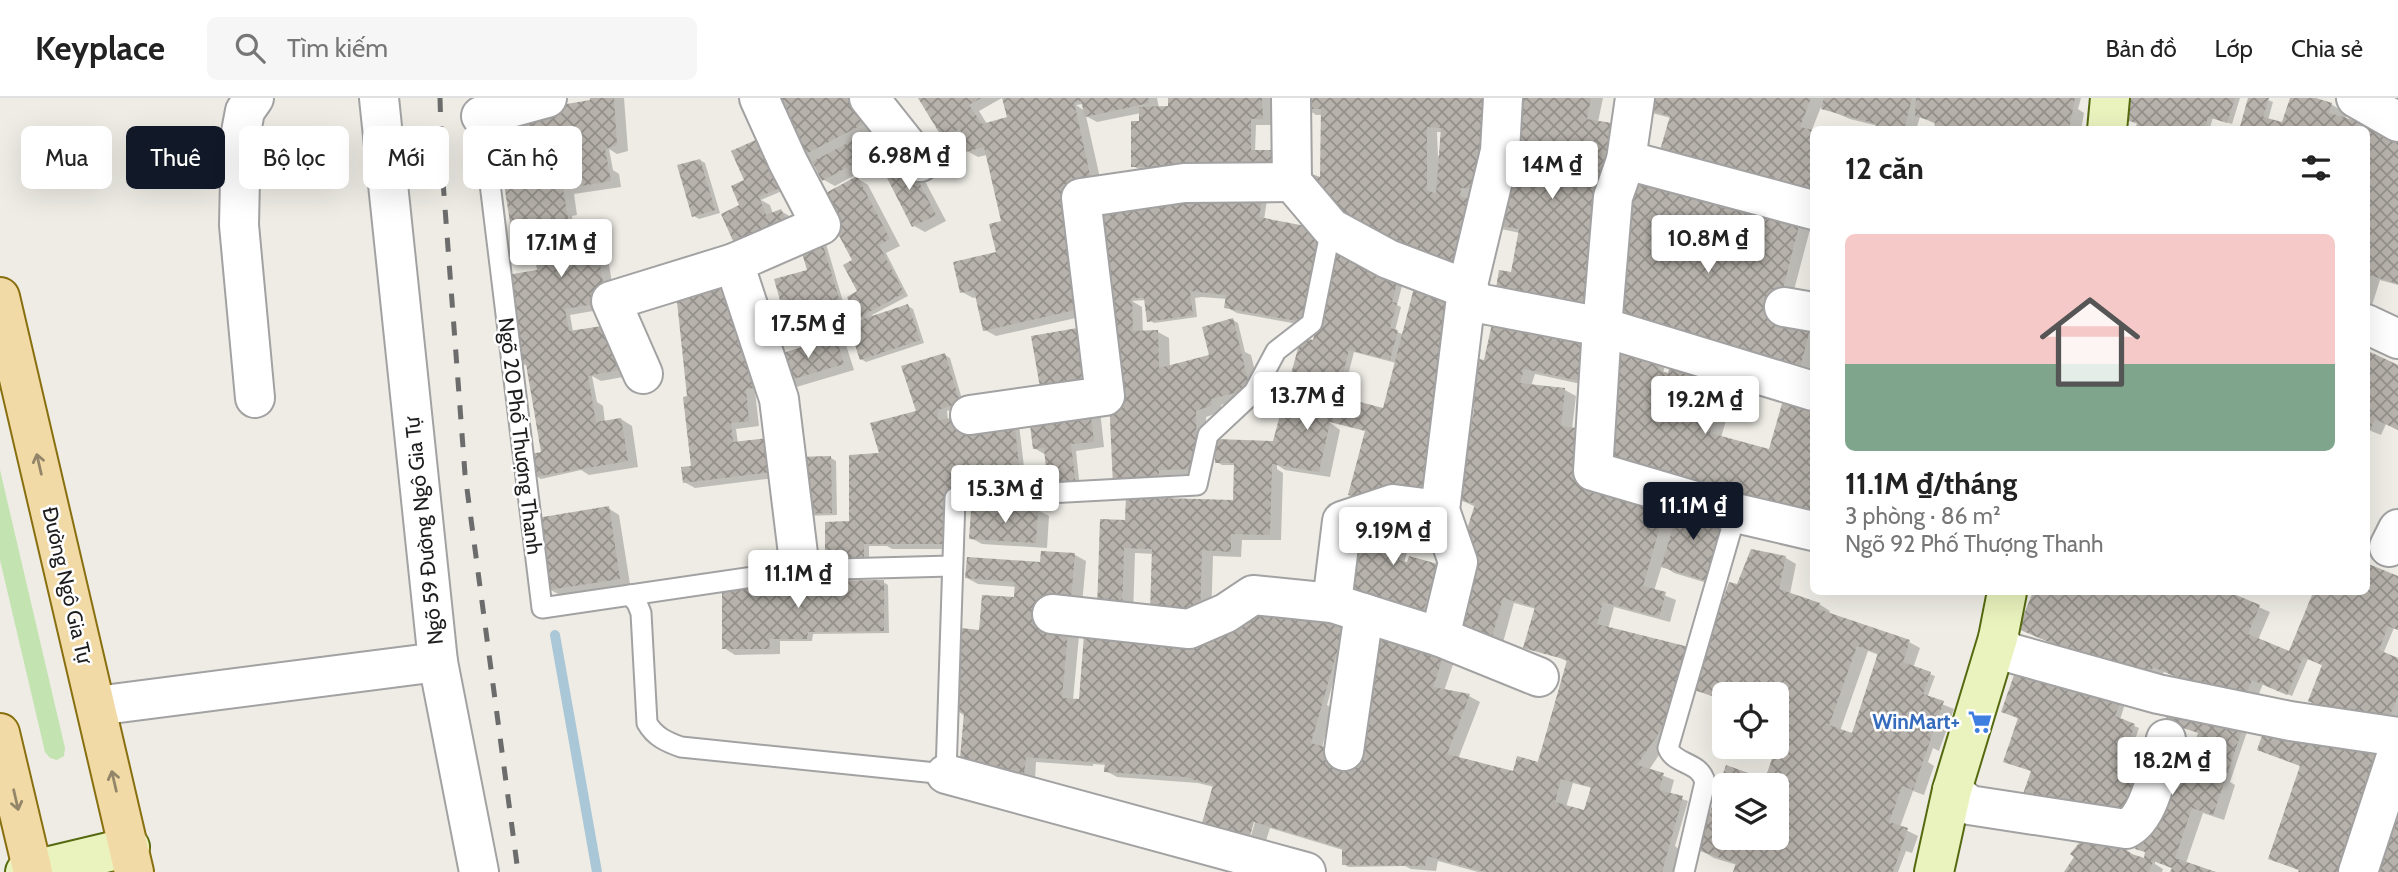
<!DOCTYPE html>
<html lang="vi">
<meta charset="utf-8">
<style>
:root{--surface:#fff;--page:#f6f6f6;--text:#222;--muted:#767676;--line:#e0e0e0;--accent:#111827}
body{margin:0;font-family:Cabin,sans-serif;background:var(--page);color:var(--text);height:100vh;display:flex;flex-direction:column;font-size:26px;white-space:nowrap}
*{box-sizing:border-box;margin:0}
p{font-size:23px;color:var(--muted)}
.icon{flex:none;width:38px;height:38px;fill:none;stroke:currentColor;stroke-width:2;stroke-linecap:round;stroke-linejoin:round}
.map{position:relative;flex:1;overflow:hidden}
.drawer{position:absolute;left:1810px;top:28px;width:560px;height:469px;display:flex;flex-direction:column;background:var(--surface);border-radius:10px;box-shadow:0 7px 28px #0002}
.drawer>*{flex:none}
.guide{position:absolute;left:21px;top:28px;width:665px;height:63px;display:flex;gap:14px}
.controls{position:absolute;left:1712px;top:584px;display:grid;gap:14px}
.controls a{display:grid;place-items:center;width:77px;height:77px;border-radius:10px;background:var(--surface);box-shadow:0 7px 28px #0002;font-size:35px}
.price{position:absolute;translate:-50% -60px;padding:0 16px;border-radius:7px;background:#fff;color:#222;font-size:23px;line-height:46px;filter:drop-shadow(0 2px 4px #0008)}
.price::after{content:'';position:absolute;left:50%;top:42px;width:21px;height:16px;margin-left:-10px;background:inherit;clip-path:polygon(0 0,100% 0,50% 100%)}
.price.current{background:var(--accent);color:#fff}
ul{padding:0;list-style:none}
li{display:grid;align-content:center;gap:14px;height:371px;padding:0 35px}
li+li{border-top:2px solid var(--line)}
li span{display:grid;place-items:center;height:217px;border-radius:10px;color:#555}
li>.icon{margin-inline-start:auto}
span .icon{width:126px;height:126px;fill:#fffc;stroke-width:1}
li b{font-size:30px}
h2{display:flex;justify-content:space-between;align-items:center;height:84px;padding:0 35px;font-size:30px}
.tag{padding:0 24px;border-radius:10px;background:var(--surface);box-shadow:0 7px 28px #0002;font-size:24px;line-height:63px}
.tag.current{background:var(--accent);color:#fff}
header{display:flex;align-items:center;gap:42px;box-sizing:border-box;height:98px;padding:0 35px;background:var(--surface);border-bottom:2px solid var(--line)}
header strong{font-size:33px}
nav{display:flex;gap:38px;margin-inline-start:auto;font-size:24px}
.search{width:490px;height:63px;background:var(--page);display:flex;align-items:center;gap:18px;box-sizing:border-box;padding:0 24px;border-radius:10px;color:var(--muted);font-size:26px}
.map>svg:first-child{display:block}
.grass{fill:#c3e3b0}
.shadow{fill:#0003;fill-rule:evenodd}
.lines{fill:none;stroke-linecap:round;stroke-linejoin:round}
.stream{stroke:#aac7d7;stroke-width:10}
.building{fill:url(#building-cross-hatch);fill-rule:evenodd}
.lane-casing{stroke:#a2a2a2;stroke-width:23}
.street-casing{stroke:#a2a2a2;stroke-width:42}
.secondary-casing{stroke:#556a10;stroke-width:42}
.primary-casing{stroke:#886f10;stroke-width:42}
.lane{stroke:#fff;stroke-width:19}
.street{stroke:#fff;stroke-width:38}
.secondary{stroke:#eaf3be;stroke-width:38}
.primary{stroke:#f2daa6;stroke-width:38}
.rail{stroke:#6c6c6c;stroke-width:5;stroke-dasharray:14 14;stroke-linecap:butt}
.oneway{stroke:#938569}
.labels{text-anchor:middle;stroke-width:5;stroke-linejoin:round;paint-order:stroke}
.street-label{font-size:21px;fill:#1e1e1e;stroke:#fff}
.shop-label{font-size:21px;font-weight:bold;fill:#366cbe;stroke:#fff;text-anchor:end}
</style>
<header>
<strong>Keyplace</strong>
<div class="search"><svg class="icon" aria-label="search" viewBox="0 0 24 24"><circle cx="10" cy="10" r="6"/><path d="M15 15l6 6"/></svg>Tìm kiếm</div>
<nav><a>Bản đồ</a><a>Lớp</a><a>Chia sẻ</a></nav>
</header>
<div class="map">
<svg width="2398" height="774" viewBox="0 0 2398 774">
<defs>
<pattern id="building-cross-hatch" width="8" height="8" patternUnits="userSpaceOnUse" patternTransform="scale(1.75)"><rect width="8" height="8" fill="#b7b2ab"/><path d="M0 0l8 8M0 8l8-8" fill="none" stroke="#94908b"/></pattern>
</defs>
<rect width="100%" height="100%" fill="#eeece5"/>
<polygon class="grass" points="0,372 65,650 64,658 57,662 50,660 45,654 0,462"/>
<g class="shadow">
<polygon points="592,0 624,0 628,53 617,56 609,51 613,72 619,76 621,89 574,96 577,117 572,118 574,133 593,130 604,136 616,209 570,217 573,234 634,277 601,283 592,278 597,304 603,308 605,324 621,321 632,328 638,369 589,377 581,372 541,381 536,378 543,356 529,268 521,266 539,173 534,141 520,143 515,140"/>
<polygon points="871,0 903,51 835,88 824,82 814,64 808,67 797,60"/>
<path d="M920,0H1002L979,13L987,26L1009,21L1004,0H1157L1159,10L1168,9L1170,0H1272L1273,27H1256L1255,54L1144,74L1133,68L1141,15L1097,24L1086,18L1105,102H1267L1264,122L1314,229L1237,215L1226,209L1227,201L1202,199L1195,200L1197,219L1154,225L1149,222L1146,202L1132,203L1142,209L1143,235L1158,234L1169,240L1170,269L1211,259L1233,222L1238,225L1245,254L1251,257L1261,297L1221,307L1223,313L1206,319L1207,376L1169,377L1170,391L1125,393L1098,215L996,238L985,232L977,199L973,200L962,194L998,155L1005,124L987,57L978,59L967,53L964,40L956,46L945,39ZM1083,6L1085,13L1076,7Z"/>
<path d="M1307,0H1603L1598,24L1513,176L1520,135L1501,131L1491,125L1471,103L1322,82L1323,17H1316L1306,10ZM1437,34H1442L1440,58H1438Z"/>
<polygon points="1635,0 2081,0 2078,11 2084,15 2081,32 1936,32 1936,26 1920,19 1916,32 1877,32 1878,28 1850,21 1821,9 1811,34 1813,34 1671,20 1644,13"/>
<polygon points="2133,0 2240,0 2232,26 2213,20 2209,32 2137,32 2139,26 2132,24"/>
<polygon points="2250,0 2263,0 2273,4 2268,22 2283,26 2291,0 2310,0 2331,6 2347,16 2345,22 2398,32 2398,187 2380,182 2369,217 2366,216 2366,32 2241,32"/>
<polygon points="700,62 705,65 720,115 699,121 694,118"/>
<polygon points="917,68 946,123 925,134 914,128"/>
<polygon points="857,80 868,87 900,148 886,155 908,198 872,217 873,219 908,208 913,211 924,245 866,264 861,261 859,244 865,222 859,219 856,162"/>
<polygon points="746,83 794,88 761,102 770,107 773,116 781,113 791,119 800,137 744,108"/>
<polygon points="1812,124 1793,196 1813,221 1813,267 1809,283 1618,184"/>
<polygon points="824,139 844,207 792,222 787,219"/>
<path d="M1407,169L1397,207L1401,209L1395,233L1404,237L1440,405L1361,402L1350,396L1367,333L1328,323L1340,332L1330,379L1285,372L1277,367V371L1283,375L1281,442H1242L1241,459L1213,458L1211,522L1154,456L1135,455L1133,518H1110L1127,423L1234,404L1236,367H1222L1217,364L1275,345L1321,246ZM1354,254L1396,265L1384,312L1342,301Z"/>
<polygon points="677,187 767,291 755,293 759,328 736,331 738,345 782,379 695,390 684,384 693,370 689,300"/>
<path d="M1497,214L1590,288L1535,276L1531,288L1565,292L1576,298L1572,331L1724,422L1717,488L1674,475L1662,467L1654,493L1676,502L1670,524L1614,509L1608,531L1704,558L1738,488L1752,453L1786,460L1796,466L1790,496L1819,506L1830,513L1829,516L1909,544L1920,550L1913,570L1935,578L1927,600L1954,611L1939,653L1933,650L1928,664L1934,668L1924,697L1913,693L1900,729L1918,738L1912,755L1906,753L1898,774H1734L1737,767L1714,760L1699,751L1727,669L1766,683L1787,624L1776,621V597H1724V603L1694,591L1687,615L1649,672L1674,682L1670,697L1688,703L1675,748L1680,752L1674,774H1478L1438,763L1436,773L1411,771L1405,768L1349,769L1343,766V752L1270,730L1265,746L1250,741L1271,670L1268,669L1247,740L1220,733L1204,724L1214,689L1198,685L1117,679L1106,673V667L1093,666V668L1036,664L1035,682L972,678L965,618L956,612L980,534L1016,501L1017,489L978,486L967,480L1042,466L1075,457L1086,463L1073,602L1080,603L1346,520L1341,583L1334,581L1327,607L1332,610L1322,650L1350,658L1380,551L1458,552L1444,593L1469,598L1480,604L1458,661L1514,675L1537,666L1568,564L1545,552L1543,555L1546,556L1525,549L1536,511L1514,505L1502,548L1463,537L1475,449L1465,444L1476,409L1451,398L1475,311L1462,305L1485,264ZM1868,553L1879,557L1853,637L1840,633ZM1573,685L1592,690L1585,715L1566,709ZM1724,688H1776V740H1724Z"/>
<polygon points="835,241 846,247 854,272 793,290 782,284"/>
<polygon points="2366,254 2398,269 2398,332 2386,326 2381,337 2366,331"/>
<polygon points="945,257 950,260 964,308 947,313 948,322 956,325 1018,318 1024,369 985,374 981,401 965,403 962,421 962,451 892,451 887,448 869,448 869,468 832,468 881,356 919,314"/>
<polygon points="1667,259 1663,275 1738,278 1721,340 1606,307"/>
<polygon points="1100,312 1104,349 1076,353 1080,391 1046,357 1034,350"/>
<polygon points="831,360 836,363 837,417 802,418"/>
<polygon points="608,410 619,417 630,486 560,497 549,491"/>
<polygon points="1038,412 1049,418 1047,450 982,446 971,440"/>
<polygon points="1384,415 1445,450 1411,441 1404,465 1444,470 1433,525 1372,457"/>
<polygon points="2366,467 2398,480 2398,532 2394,530 2383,556 2398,562 2398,630 2324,568 2308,561 2292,598 2263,586 2253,610 2164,574 2157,589 2020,531 2035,494 2224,494 2270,514 2258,542 2290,555 2314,497 2307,494 2366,494"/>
<polygon points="883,484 888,487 889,535 813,536 812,543 780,543 780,556 735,557 724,550"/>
<polygon points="2127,599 2120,622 2139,630 2129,660 2032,673 2019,621 2003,613"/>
<polygon points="2250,625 2230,684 2235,687 2224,722 2203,715 2186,765 2211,774 2173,774 2173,771 2155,762 2155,766 2163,771 2162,774 2066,774 2136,760 2145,762 2195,671"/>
</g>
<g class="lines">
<polyline class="stream" points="555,537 597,774"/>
</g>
<g class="building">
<polygon points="590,0 614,0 617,47 605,51 611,83 563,91 570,132 594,128 606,204 565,211 569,233 616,226 624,271 588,278 596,324 621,320 628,363 534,379 531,356 541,354 526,266 520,267 506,177 537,172 532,138 513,142 500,62 505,61 498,18 590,2"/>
<polygon points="765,0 865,0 875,20 796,61"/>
<polygon points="918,0 981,0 969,7 982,26 1007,19 1002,0 1148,0 1149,5 1085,19 1081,3 1074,4 1094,95 1088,209 983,233 974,192 960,195 953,164 996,154 989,126 1001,123 984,49 965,54 960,30 943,41"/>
<polygon points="1168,0 1262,0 1263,21 1251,21 1251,52 1282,52 1282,76 1169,69 1131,69 1131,23 1139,23 1139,9 1168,8"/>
<path d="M1305,0H1488L1483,91L1461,90L1460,98L1479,104L1453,170L1380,147L1302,85L1309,75L1320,79L1321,11H1304ZM1427,29L1441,30L1436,96L1427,92Z"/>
<polygon points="1499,0 1591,0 1587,21 1618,26 1594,220 1494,202 1499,172 1511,174 1519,131 1489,126"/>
<polygon points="1633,0 1811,0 1800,29 1813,32 1813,94 1660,52 1670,18 1631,8"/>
<polygon points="1824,0 1912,0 1904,32 1875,32 1876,26 1821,11"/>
<polygon points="1916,0 2075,0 2069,32 1934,32 1935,24 1915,18"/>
<polygon points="2131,0 2235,0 2227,25 2208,19 2204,32 2135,32 2137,25 2125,22"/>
<polygon points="2248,0 2269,0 2263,19 2282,24 2290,0 2316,0 2332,5 2329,15 2387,32 2398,30 2398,186 2369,177 2366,183 2366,32 2239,32"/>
<polygon points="883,26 893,44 822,83 812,64"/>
<polygon points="769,36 790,85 759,99 766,117 781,111 790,130 738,154 721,116 739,107 731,88 744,82 731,53"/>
<polygon points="906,59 936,117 912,129 883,72"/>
<polygon points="700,61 715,112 692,119 677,67"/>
<polygon points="857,78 890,141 879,147 904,195 858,220 847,199 857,193 843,167 852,162 828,117 822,97"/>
<polygon points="1670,81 1802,116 1775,222 1813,219 1798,278 1605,225 1611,182 1636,85 1667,93"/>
<polygon points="1263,97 1259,119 1321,131 1303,224 1224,210 1226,197 1190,193 1193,217 1147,224 1144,200 1132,200 1133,233 1158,232 1159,270 1209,257 1202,229 1233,220 1250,291 1211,301 1212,307 1196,313 1197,371 1159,372 1159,386 1113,388 1109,298 1091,100"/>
<polygon points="819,134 840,204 785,220 774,181 807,172 798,141"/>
<polygon points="1339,143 1402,165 1392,204 1397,205 1390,230 1398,232 1390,262 1349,252 1337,298 1383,310 1415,186 1462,198 1429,400 1384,388 1379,405 1348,397 1365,333 1330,324 1319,374 1272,366 1270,437 1231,436 1231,454 1202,452 1200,517 1150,515 1152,451 1124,450 1122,513 1097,512 1100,421 1125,422 1126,399 1233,402 1234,365 1215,365 1215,341 1273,343 1301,239 1313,242"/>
<polygon points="731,171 762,289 746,291 749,323 731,325 733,344 768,340 772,374 683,385 681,369 691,368 683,299 687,298 675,185"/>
<polygon points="908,206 920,242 860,262 854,244 857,243 851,225"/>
<path d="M1495,212L1591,233L1579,283L1524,271L1520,285L1565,290L1561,328L1577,330L1573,365L1668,400L1643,488L1666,494L1659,519L1603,504L1597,526L1693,550L1677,608L1637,667L1664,675L1659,692L1683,698L1662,774H1485L1427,758L1425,768L1342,767V750L1254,724L1250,738L1202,725L1213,687L1185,679L1104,674L1105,665L1026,659L1024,677L959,672L964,615L954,613L960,530L979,532L982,497L1014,499L1015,484L965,480L967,459L1040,464L1041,453L1075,455L1062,600L1079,601L1085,524L1237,509L1347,518L1311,645L1348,656L1370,546L1379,549L1387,524L1448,545L1433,589L1470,596L1447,656L1513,673L1517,658L1538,664L1567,562L1523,550L1535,509L1503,500L1491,543L1450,532L1474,447L1463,444L1475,406L1449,399L1473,318L1474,308L1460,306L1469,259L1484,262ZM1561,681L1591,689L1584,712L1555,704Z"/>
<polygon points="1089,228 1099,285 1041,295 1031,238"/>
<polygon points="836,239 844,266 780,285 772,258"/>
<polygon points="1616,242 1663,255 1658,272 1668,275 1673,255 1728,270 1710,335 1769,351 1785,295 1813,302 1813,428 1603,366 1618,310 1599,305"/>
<polygon points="2366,252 2398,267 2398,332 2375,321 2370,332 2366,331"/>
<polygon points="945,255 960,305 938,312 938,322 951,320 952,326 989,321 1013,313 1019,367 976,372 970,395 954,398 951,446 864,446 864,466 825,466 825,424 849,423 849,357 879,355 870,325 916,313 901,268"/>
<polygon points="1089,303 1094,344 1071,346 1076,389 1048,392 1044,350 1033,351 1028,311"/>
<polygon points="831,358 832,415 795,416 794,359"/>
<polygon points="1680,406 1725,420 1706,483 1661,469"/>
<polygon points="609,408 620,481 548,492 537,420"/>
<polygon points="1414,409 1440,448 1406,440 1399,462 1407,464 1409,458 1445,468 1439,489 1431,486 1422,520 1338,498 1351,449 1371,455 1382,413"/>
<polygon points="1038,410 1036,445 969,441 971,413"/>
<path d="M1751,451L1786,458L1779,491L1820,505L1818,511L1910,542L1903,564L1931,574L1923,596L1944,603L1913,692L1902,688L1889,724L1908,730L1893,774H1733L1736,765L1697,752L1726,667L1765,681L1785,623L1776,620V597H1724V602L1691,591L1729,484L1737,486ZM1857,548L1878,555L1852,635L1829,627ZM1724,688H1776V740H1724Z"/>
<polygon points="2366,465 2398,478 2398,532 2388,528 2379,552 2398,560 2398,598 2383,634 2308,603 2322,567 2303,559 2287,597 2252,582 2242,606 2153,569 2146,585 2018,531 2033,494 2229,494 2260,507 2248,536 2289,553 2312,497 2303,494 2366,494"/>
<polygon points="884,482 884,533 808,534 807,541 769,541 770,551 722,551 722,486 769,483"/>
<polygon points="2020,560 2123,595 2115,618 2135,626 2125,656 2146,664 2127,718 2023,696 2031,673 2003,664 2018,620 2001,614"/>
<polygon points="2174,597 2246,621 2213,717 2192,710 2175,760 2216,774 2170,774 2172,770 2153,763 2149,774 2064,774 2074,759 2070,756 2093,728 2132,756 2144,760 2145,754 2135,751 2153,697 2168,702 2181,664 2187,666 2198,635 2165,624"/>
<polygon points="2267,623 2394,648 2349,774 2298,774 2299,772 2268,761 2300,668 2257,652"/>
<polygon points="2398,663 2398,774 2368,774"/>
</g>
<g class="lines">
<g class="lane-casing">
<g id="lane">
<polyline points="481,12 542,510 800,472 951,468"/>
<path d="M630,497L637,505L641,515L647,625C655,639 667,644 681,649L946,676L955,400L1197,387L1208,337L1254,294L1276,253L1312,225L1331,130"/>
<path d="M1684,774L1705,684C1700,663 1674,667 1668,650L1736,415"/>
</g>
</g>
<g class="street-casing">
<g id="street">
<polyline points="254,0 245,13 241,34 239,127 255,300"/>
<polyline points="869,0 920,64"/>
<polyline points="1291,0 1292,84 1331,130 1388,161 1467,191 1478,205 1602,229 1813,293"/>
<polyline points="1635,0 1626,62 1613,99 1602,229 1593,373 1736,415 1813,433"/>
<polyline points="2356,0 2398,24"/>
<polyline points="481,18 547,0"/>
<polyline points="1626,62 1813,112"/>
<polyline points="734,165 779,301 800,472"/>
<polyline points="1784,209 1813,214"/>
<polyline points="2366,226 2398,241"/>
<polyline points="643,276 611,203 734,165 821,127 788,64 759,0"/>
<polyline points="970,317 1105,298 1081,100 1184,85 1292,84"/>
<polyline points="2389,449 2398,431"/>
<polyline points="1332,505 1342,423 1393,406 1440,412"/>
<polyline points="1052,516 1189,531 1226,515 1253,497 1332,505 1440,539 1458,464 1440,412 1467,191 1500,53 1503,0"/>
<polyline points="1440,539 1539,579"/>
<polyline points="1998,540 2007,554 2158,596 2290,623 2398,639"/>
<polyline points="438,564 479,774"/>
<polyline points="96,608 438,564 379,0"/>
<polyline points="1344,653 1364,515"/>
<polyline points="946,676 1306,774"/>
<path d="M1952,692L1969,707L2126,731C2151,720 2159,666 2166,641"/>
<polyline points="2358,774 2398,652"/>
</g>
</g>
<g class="secondary-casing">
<g id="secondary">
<polyline points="2107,32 2110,0"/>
<polyline points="25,774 130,749"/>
<polyline points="1934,774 1952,692 1998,540 2007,494"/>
</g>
</g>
<g class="primary-casing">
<g id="primary">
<polyline points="0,199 134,774"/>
<polyline points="0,635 33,774"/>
</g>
</g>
<use href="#lane" class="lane"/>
<use href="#street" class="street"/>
<use href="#secondary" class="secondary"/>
<use href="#primary" class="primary"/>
<polyline class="rail" points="440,0 442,70 465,376 518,774"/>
</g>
<defs><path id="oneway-shaft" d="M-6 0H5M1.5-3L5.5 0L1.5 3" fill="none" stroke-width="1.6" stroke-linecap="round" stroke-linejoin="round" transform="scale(1.75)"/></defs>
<g class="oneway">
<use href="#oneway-shaft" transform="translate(39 366) rotate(-103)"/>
<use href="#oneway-shaft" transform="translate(114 683) rotate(-103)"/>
<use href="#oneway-shaft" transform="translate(16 702) rotate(77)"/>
</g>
<defs>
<g id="supermarket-bare" transform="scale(1.89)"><path d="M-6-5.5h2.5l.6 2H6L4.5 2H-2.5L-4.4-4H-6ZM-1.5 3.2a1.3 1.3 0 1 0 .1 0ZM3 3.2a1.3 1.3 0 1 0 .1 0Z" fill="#3f7fe0" stroke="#fff" stroke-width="2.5" paint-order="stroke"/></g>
</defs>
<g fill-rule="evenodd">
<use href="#supermarket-bare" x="1980" y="624"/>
</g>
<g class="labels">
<g class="street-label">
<text transform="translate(520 338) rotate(83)" y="7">Ngõ 20 Phố Thượng Thanh</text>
<text transform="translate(424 433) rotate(-96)" y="7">Ngõ 59 Đường Ngô Gia Tự</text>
<text transform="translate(67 487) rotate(77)" y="7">Đường Ngô Gia Tự</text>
</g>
<g class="shop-label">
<text x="1960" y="631">WinMart+</text>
</g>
</g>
</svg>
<div class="controls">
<a><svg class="icon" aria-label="locate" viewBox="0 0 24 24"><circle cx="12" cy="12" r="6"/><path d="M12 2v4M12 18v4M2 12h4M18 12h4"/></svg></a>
<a><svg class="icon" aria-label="layers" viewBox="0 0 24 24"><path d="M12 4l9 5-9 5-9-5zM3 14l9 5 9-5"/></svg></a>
</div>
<b class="price" style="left:909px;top:94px">6.98M ₫</b>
<b class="price" style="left:1552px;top:103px">14M ₫</b>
<b class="price" style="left:1708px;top:177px">10.8M ₫</b>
<b class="price" style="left:561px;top:181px">17.1M ₫</b>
<b class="price" style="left:808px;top:262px">17.5M ₫</b>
<b class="price" style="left:1307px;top:334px">13.7M ₫</b>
<b class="price" style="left:1705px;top:338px">19.2M ₫</b>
<b class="price" style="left:1005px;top:427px">15.3M ₫</b>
<b class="price current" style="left:1693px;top:444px">11.1M ₫</b>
<b class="price" style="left:1393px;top:469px">9.19M ₫</b>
<b class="price" style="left:798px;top:512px">11.1M ₫</b>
<b class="price" style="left:2172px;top:699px">18.2M ₫</b>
<div class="guide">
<a class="tag">Mua</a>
<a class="tag current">Thuê</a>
<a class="tag">Bộ lọc</a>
<a class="tag">Mới</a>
<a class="tag">Căn hộ</a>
</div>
<section class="drawer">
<h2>12 căn<svg class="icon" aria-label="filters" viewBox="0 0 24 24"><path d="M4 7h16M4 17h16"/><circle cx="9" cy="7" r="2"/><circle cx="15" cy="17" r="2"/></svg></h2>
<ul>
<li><span style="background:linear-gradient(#f6c9c9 60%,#7fa58c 0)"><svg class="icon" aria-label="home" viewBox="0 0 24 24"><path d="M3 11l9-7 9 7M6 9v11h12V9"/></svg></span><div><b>11.1M ₫/tháng</b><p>3 phòng · 86 m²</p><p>Ngõ 92 Phố Thượng Thanh</p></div></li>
</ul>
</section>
</div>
